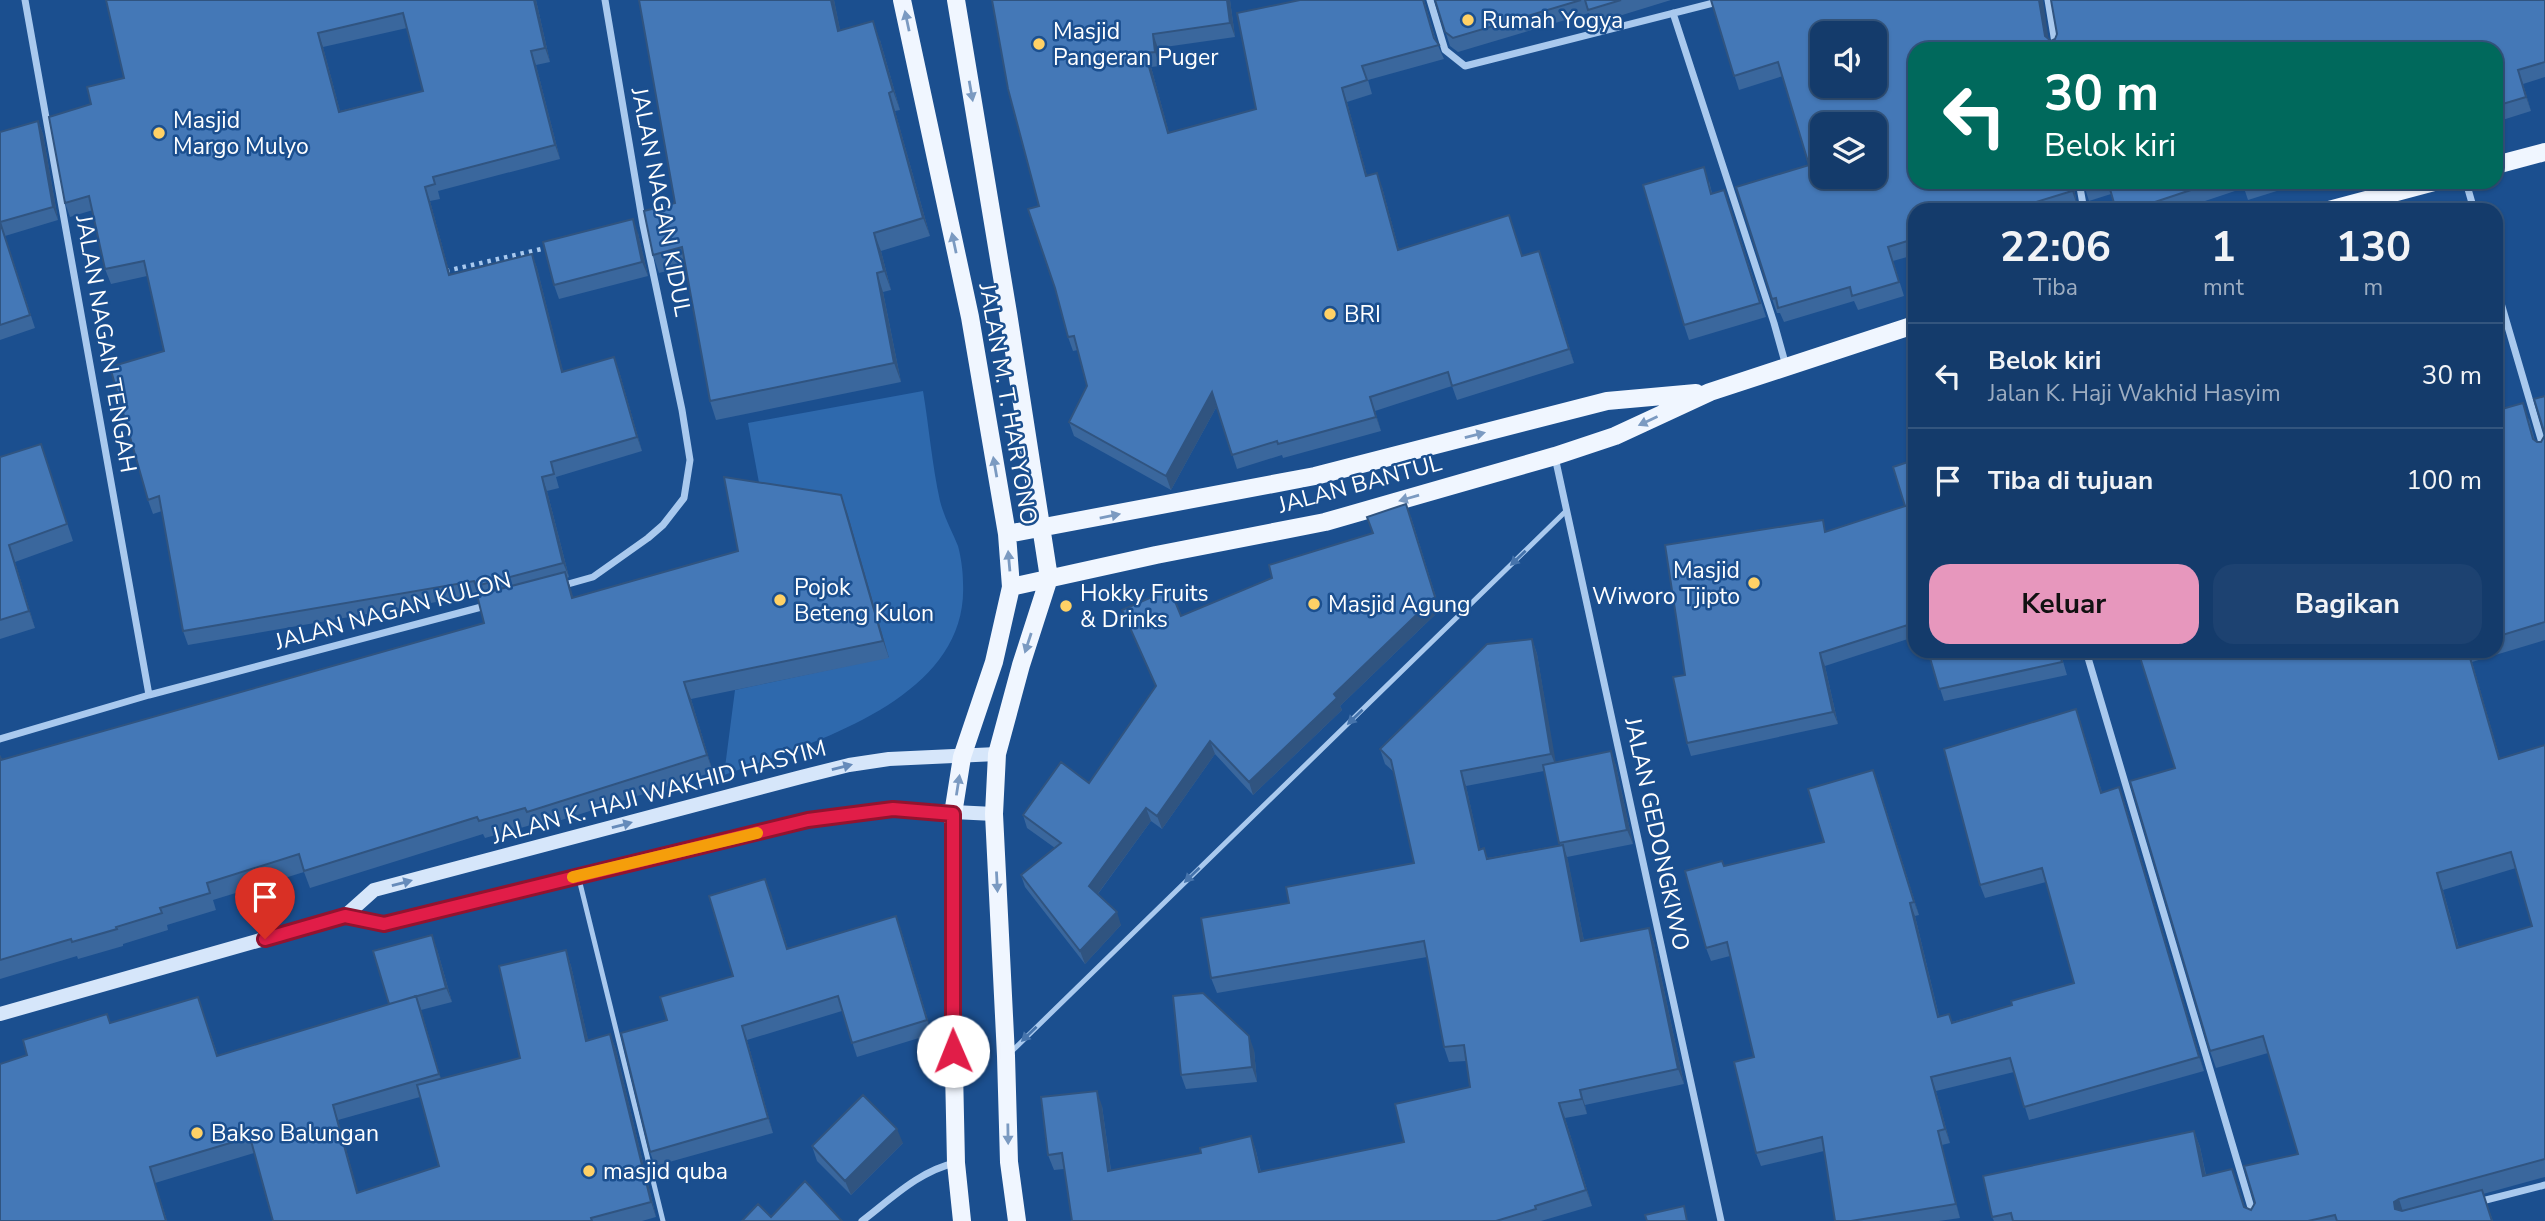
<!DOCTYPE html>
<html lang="id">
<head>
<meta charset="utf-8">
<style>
  :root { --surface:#143b6b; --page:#1d4271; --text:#f1f3f6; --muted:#9dadc1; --line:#33557e; --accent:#e797bd }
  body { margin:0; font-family:"Nunito Sans",sans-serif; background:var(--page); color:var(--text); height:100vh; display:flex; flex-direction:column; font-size:26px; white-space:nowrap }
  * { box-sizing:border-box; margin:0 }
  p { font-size:23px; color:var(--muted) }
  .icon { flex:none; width:38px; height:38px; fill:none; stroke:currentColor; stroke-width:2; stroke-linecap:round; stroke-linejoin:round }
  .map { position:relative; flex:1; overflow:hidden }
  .drawer { position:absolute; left:1908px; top:203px; width:595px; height:455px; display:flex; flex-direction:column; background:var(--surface); border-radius:21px; box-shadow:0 2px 5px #0004,0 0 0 2px var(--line) }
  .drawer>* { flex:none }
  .banner { position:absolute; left:1908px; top:42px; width:595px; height:147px; border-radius:21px; box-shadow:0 2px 5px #0004,0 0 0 2px var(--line); background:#00695c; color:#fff; overflow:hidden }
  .controls { position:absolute; left:1810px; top:21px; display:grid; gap:14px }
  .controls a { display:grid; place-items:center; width:77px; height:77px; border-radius:14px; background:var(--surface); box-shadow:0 2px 5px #0004,0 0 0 2px var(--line); font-size:35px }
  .pin { position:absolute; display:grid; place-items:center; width:60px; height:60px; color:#fff; margin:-72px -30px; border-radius:50% 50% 50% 0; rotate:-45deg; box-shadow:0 0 7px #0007 }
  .pin .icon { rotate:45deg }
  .me { position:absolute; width:77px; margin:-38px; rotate:359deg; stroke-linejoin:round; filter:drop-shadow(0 0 5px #0008) }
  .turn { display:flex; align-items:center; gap:24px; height:147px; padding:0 21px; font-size:32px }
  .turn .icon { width:91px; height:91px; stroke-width:2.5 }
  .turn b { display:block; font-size:49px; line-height:60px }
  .eta { display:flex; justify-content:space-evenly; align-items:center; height:119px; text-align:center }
  .eta b { font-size:42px; font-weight:700; line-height:49px }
  .action { display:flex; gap:14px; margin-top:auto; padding:14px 21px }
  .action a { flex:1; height:80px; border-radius:21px; background:var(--accent); color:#111; font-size:28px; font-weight:700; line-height:80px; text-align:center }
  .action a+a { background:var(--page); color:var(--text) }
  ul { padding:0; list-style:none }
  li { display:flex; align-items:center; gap:21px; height:105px; padding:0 21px; border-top:2px solid var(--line) }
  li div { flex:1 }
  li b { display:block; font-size:26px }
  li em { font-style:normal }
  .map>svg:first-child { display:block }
</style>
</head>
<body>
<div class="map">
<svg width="2545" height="1221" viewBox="0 0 2545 1221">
  <rect width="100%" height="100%" fill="#1b4f8f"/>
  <path fill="#2e69ad" d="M923,391C929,427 932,465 940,501C944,517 952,531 958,546C961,557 963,571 963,583C969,700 811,743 724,775L735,690L889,657L762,499L748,423Z"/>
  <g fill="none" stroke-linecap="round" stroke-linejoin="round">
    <path stroke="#a9c9ee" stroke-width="4.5" stroke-dasharray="3.5 5" stroke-linecap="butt" d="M446,271L550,247"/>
    <path stroke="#a9c9ee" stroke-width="5" d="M579,879L663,1221
      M1010,1053L1567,510"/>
    <path stroke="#a9c9ee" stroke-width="7" d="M25,0L149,695
      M1430,0L1445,50L1465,66L1725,0
      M2048,0L2056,49
      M1673,13L1774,323L1786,366
      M2079,182L2084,210
      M2466,182L2474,210
      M2496,286L2545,453
      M1555,457L1721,1221
      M561,586L593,577L648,538L663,525L684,498L690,460L682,410L643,225L605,0
      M2086,651L2255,1221
      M0,739L149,695L489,605
      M2478,1202L2545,1185
      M862,1221C891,1199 919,1171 955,1163"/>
    <path stroke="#d6e6fa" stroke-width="14" d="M345,916L384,924L808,820L893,809L994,814
      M0,1014L345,916L374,890L801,777L849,765L889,759L997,754"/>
    <path stroke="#f0f6ff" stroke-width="18" d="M902,0L970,317L1007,534L1011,587L994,662L962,757L953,814V1023L956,1163L962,1221
      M956,0L1008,313L1049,578L1021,665L997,754L994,814L1006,1056L1009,1162L1017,1221
      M2496,165L2545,152
      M2329,210L2434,182
      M1007,534L1315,476L1607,401L1696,393
      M1011,587L1156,555L1325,522L1555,456L1615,436L1710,392L1914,325"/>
  </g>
  <path fill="#3a679d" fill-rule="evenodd" d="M106,0H536L550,62L536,65L560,159L438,191L440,199L430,201L450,275L532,254L537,268L563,372L614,357L619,371L642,451L556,477L559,488L547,491L569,577L567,578L573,598L738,551L847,512L889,658L691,699L713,772L533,829L531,825L485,838L483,834L310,888L304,872L213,900L216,910L167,925L168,930L123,944V946L78,959L77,956L0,979V755L2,760L484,623L477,595L188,645L183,631L162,511L153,514L148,500L164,351L147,276L111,284L105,269L93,210L70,217L65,203L91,104L124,78ZM407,28L423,91L340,111L323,47Z
    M639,0H834L840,30L880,40L900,110L895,111L930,236L881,251L891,290L883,292L901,382L716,420L710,401L686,266L659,273L653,255L675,203Z
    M992,0H1230L1235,37L1158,48L1160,66L1151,67L1169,133L1256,109L1300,0H1424L1436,41L1444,59L1368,80L1372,94L1347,102L1367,176L1382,187L1399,250L1514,229L1522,256L1544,265L1574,363L1457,400L1452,386L1375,411L1381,431L1283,458L1282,455L1237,469L1217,406L1171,490L1074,436L1069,422L1087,386L1078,350L1073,351L1068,337Z
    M1435,0H1671L1593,24L1589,13L1458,52L1450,46Z
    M1711,0L2042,1L2048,39L2051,41L2545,0V77L2523,84L2531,111L2496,122V49H1914L2073,182L2077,205L2061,210H1914V255L1893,261L1904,296L1858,310L1854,301L1784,322L1780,313H1777L1772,299L1809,165L1783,76L1739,90Z
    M38,121L43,134L58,220L5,236L35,328L0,340V132Z
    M1709,181L1712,193L1729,204L1766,317L1689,340L1684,325Z
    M2083,182H2302V183L2248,200L2244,188L2178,210H2116L2111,194L2089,201Z
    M638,233L648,276L559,299L554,285Z
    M2496,380L2503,409L2529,419L2535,441L2537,442H2541L2545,435V396V640L2472,662L2500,759L2545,745V1177L2483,1194L2493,1221H1994L1992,1217L2194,1131L2200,1147L2206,1175L2238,1185L2245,1208L2251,1210L2298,1154L2268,1053L2216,1068L2210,1051L2175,768L2138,651H2496ZM2516,868L2532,926L2459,948L2443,890Z
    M41,444L73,541L15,562L35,628L0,639V457Z
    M1914,460V637L1825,666L1838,724L1691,756L1687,743L1685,675L1827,531L1905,506Z
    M1411,517L1440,610L1340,706L1342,710L1253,795L1215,754L1162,829L1151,821L1098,894L1121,925L1085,964L1025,887L1021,875L1055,848L1027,828L1023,815L1089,783L1156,687L1122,610L1181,616L1272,578Z
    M1532,639L1537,654L1555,763L1611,751L1616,766L1633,844L1567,857L1584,941L1649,928L1654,943L1684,1084L1585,1105L1587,1114L1565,1118L1592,1206L1541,1221H1072L1064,1169L1054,1170L1048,1155L1102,1106L1111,1170L1201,1153L1251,1136L1256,1151L1261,1172L1404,1142L1470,1087L1466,1061L1449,1062L1444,1047L1427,957L1217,993L1211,978L1289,903L1414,863L1394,772L1385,764L1380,749ZM1544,771L1560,845L1488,858L1480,849L1466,786Z
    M1928,651H2060L2067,675L1944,701Z
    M2076,709L2102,792L2124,801L2204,1071L2029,1120L2014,1072L1936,1091L1950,1143L1942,1145L1960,1218L1939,1221H1835L1824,1151L1761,1166L1756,1153L1754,1057L1730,956L1711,961L1706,948L1724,866L1824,842L1878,784L1919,915L1915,916L1939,1016L1952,1022L2012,1005L2074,983L2046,882L1985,898L1980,885Z
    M765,879L788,949L901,930L932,1034L857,1057L842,1011L747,1040L773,1133L655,1166L650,1152L667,1020L733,976Z
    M437,949L452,1002L421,1010L441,1079L520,1058L566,950L571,966L588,1040L610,1034L616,1050L656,1217L642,1221H273L254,1153L155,1183L167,1221H0L111,1023L198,997L218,1056L389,1005ZM420,1097L439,1166L358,1193L338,1120Z
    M1254,1050L1257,1082L1186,1089L1181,1075Z
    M903,1143L851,1195L817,1161L812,1146Z"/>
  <path fill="#305480" d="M534,0H536L550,62L545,48Z
    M831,0H834L844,49L838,31Z
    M1227,0H1230L1235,37L1230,23Z
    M2039,0H2043L2050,49L2045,36Z
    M873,21L880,40L900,110L893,91Z
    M318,33L323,47L344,126L339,112Z
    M1153,34L1158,48L1160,66L1155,52Z
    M531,51L536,65L560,159L555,145Z
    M1145,53L1151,67L1173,147L1168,133Z
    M2518,70L2523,84L2531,111L2526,97Z
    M1342,88L1347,102L1371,190L1366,176Z
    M889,93L895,111L930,236L923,218Z
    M38,121L43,134L58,220L53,207Z
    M1377,173L1382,187L1403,264L1398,250Z
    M2070,182H2073L2077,205L2072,191Z
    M425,187L430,201L454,289L449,275Z
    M633,219L638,233L648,276L642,262Z
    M874,233L881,251L891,290L884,271Z
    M1539,251L1544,265L1574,363L1569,349Z
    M532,254L537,268L567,386L562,372Z
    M877,273L883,292L901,382L894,363Z
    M614,357L619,371L642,451L637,437Z
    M2496,380L2508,425L2502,409L2496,386Z
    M1212,392L1217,406L1171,490L1166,476Z
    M1370,397L1375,411L1381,431L1376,417Z
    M542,477L547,491L569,577L563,563Z
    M841,495L847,512L889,658L883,641Z
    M1406,504L1440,610L1340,706L1342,710L1253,795L1249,782L1334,694Z
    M9,545L15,562L35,628L29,611Z
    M565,572L571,589L578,615L572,598Z
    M1532,639L1537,654L1557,769L1551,754Z
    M2468,651L2472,662L2505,775L2499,759Z
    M1820,653L1825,666L1838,724L1833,712Z
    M684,682L691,699L713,772L707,755Z
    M2076,709L2081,723L2106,806L2101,793Z
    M1210,741L1215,754L1162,829L1157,816Z
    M1611,751L1616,766L1633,844L1627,830Z
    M1873,770L1878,784L1919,915L1914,902Z
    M1461,771L1466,786L1484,865L1479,850Z
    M2119,787L2124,801L2204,1071L2199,1057Z
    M1146,808L1151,821L1094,899L1089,886Z
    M1563,845L1568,860L1587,956L1581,941Z
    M2437,873L2443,890L2463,964L2457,948Z
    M765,879L771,893L792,963L787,949Z
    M1910,903L1915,916L1942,1030L1938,1017Z
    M1117,912L1121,925L1085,964L1080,951Z
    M896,916L901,930L932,1034L927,1020Z
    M1649,928L1654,943L1684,1084L1678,1069Z
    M432,935L437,949L452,1002L446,988Z
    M566,950L571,966L592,1056L586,1041Z
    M416,996L422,1012L444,1090L439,1074Z
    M742,1026L747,1040L773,1133L768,1118Z
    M610,1034L616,1050L656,1217L651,1202Z
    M1249,1036L1254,1050L1257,1082L1252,1067Z
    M1931,1077L1936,1091L1950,1143L1945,1129Z
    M1580,1090L1585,1105L1587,1114L1582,1099Z
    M1097,1091L1102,1106L1113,1186L1108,1171Z
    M1559,1103L1565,1118L1592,1206L1586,1190Z
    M333,1105L338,1120L363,1208L357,1193Z
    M897,1129L903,1143L851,1195L845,1181Z
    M1938,1131L1942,1145L1960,1218L1956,1204Z
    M2194,1131L2200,1147L2209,1192L2203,1176Z
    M1251,1136L1256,1151L1264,1187L1259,1172Z
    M150,1167L155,1183L167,1221H166Z
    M2399,1199L2404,1215L2395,1209L2394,1202Z"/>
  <path fill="#4478b7" stroke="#305480" stroke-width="2" fill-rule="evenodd" d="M106,0H534L545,48L531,51L555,145L433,177L435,184L425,187L449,275L532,254L562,372L614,357L637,437L551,462L554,474L542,477L563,563L476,586L474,581L183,631L159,496L148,500L110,367L164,351L144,261L105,269L89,196L65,203L49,117L91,104L87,87L124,78ZM403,13L423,91L339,112L318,33Z
    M639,0H831L838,31L873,21L893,91L889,93L923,218L874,233L884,271L877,273L894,363L710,401L682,247L653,255L644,211L675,203Z
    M992,0H1227L1230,23L1153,34L1155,52L1145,53L1168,133L1256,109L1237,13L1300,0H1423L1434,38L1439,45L1362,66L1367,80L1342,88L1366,176L1377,173L1398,250L1509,215L1522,256L1539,251L1569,349L1452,386L1448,372L1370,397L1376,417L1278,444L1277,441L1232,455L1212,392L1166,476L1069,422L1087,386L1074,336L1068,337L1055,288L1028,209L1039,206L1008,89Z
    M1435,0H1581L1453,38L1445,32Z
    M1585,0H1621L1588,10Z
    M1711,0H2039L2045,36L2051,41L2055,39L2057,34L2051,0H2545V62L2518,70L2526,97L2496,106V49H1914V182H2070L2072,191L2010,210H1914V239L1888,247L1899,282L1852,296L1850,287L1778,308L1776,298L1772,299L1736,187L1809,165L1778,62L1734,76ZM1822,33H1874V86H1822ZM1822,124H1874V177H1822Z
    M38,121L53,207L0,222L30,315L0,325V132Z
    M1704,167L1711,194L1724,190L1760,303L1684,325L1643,185Z
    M2083,182H2101L2084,187Z
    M2108,182H2215L2131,210H2116Z
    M2242,182H2257L2243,186Z
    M633,219L642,262L554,285L543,242Z
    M2496,386L2502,409L2523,403L2533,439L2537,442H2541L2545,435L2534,399L2545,396V622L2496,637Z
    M41,444L67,524L9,545L29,611L0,620V457Z
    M1914,460V623L1820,653L1833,712L1687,743L1673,677L1685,675L1665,545L1823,520L1825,532L1905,506L1893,467Z
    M724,477L841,495L883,641L684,682L707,755L527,812L525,808L479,821L477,817L304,871L299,854L207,883L210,893L160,908L162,913L116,927L117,929L72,942L71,939L0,960V756L1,760L484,623L477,595L565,572L572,598L738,551Z
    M1406,504L1435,597L1334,694L1337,698L1249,782L1210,741L1157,816L1146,808L1089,886L1117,912L1080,951L1021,875L1061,843L1023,815L1061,762L1089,783L1156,686L1122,610L1170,589L1181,616L1272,578L1269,565L1373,533L1367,517Z
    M1532,639L1551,754L1461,771L1479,850L1484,848L1487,859L1563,845L1581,941L1649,928L1678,1069L1580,1090L1582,1099L1559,1103L1586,1190L1535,1206L1536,1209L1496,1221H1072L1062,1153L1048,1155L1041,1097L1097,1091L1108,1171L1201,1153L1200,1148L1251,1136L1259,1172L1404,1142L1395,1104L1470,1087L1464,1045L1444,1047L1424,941L1211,978L1201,918L1289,903L1286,887L1414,863L1391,760L1380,749L1487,644Z
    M1928,651H2059L2062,662L1939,689Z
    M2138,651H2468L2499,759L2545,745V1159L2399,1199L2394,1202L2395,1209L2402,1211L2482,1190L2492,1221H2337L2335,1215L2308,1221H2013L2011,1213L1992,1217L1983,1176L2194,1131L2203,1176L2232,1169L2244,1207L2251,1210L2255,1203L2244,1166L2298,1154L2263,1036L2210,1051L2130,781L2175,768ZM2511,852L2532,926L2457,948L2437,873Z
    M2076,709L2101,793L2119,787L2199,1057L2024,1107L2010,1058L1931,1077L1945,1129L1938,1131L1956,1204L1851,1221H1835L1822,1137L1756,1153L1734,1062L1754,1057L1727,942L1706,948L1685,871L1722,861L1724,866L1824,842L1808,789L1873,770L1914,902L1910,903L1938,1017L1949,1014L1952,1023L2012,1005L2011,1001L2074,983L2042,868L1980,885L1944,749Z
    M1611,751L1627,830L1559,843L1543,765Z
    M765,879L787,949L896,916L927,1020L852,1043L838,996L742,1026L768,1118L650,1152L621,1033L667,1020L660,997L733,976L709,896Z
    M432,935L446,988L389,1004L373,951Z
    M566,950L586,1041L610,1034L651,1202L591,1218L592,1221H273L250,1137L150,1167L166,1221H0V1064L27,1055L23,1040L107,1014L110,1023L198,997L217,1056L416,996L439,1074L333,1105L357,1193L439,1166L417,1085L520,1058L499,966Z
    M1203,993L1249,1036L1252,1067L1181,1075L1173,996Z
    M863,1095L897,1129L845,1181L812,1146Z
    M805,1181L842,1221H742L758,1204L771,1217Z
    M1684,1206L1687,1221H1647L1645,1215Z"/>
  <defs><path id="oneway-solid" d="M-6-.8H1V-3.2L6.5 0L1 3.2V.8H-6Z" transform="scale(1.75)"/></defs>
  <g fill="#7b9ac1">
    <use href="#oneway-solid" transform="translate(907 21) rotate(-102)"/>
    <use href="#oneway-solid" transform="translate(971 91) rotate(80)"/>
    <use href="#oneway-solid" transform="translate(954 243) rotate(-102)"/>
    <use href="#oneway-solid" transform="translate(1648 421) rotate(155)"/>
    <use href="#oneway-solid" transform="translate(1475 435) rotate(-14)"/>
    <use href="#oneway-solid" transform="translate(995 467) rotate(-100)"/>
    <use href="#oneway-solid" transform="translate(1409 498) rotate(164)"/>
    <use href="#oneway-solid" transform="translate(1110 516) rotate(-11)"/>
    <use href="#oneway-solid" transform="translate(1009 561) rotate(-95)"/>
    <use href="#oneway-solid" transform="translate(1028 643) rotate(108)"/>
    <use href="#oneway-solid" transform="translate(958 785) rotate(-81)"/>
    <use href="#oneway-solid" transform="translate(997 882) rotate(87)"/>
    <use href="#oneway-solid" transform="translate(1008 1134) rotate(89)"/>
  </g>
  <g fill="#4674ac">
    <use href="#oneway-solid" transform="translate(1518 558) rotate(136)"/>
    <use href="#oneway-solid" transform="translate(1355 717) rotate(136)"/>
    <use href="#oneway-solid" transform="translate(1192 875) rotate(136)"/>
    <use href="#oneway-solid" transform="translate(1029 1034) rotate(136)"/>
  </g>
  <g fill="#668bba">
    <use href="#oneway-solid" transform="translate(842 767) rotate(-14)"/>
    <use href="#oneway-solid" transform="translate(622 825) rotate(-15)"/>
    <use href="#oneway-solid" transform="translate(402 883) rotate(-15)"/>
  </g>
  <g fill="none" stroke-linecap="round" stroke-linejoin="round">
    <defs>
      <path id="route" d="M265,939L345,916L384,924L808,820L893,809L953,814V1051"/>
    </defs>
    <use href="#route" stroke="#92132f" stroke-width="18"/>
    <use href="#route" stroke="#e11d48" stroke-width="12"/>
    <path stroke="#f59e0b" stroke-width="12" d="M573,877L757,833"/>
  </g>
  <g fill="#ffd166" stroke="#1b4f8f" stroke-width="2.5">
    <circle cx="1468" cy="20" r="7"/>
    <circle cx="1039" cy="44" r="7"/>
    <circle cx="159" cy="133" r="7"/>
    <circle cx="1330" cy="314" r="7"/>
    <circle cx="1754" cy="583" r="7"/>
    <circle cx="780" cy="600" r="7"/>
    <circle cx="1314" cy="604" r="7"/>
    <circle cx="1066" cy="606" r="7"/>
    <circle cx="197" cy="1133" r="7"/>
    <circle cx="589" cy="1171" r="7"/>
  </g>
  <g text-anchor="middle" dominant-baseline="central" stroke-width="5" stroke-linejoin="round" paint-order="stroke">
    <g font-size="23" fill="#fff" stroke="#1b4f8f" text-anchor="start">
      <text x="1482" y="20">Rumah Yogya</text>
      <text x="1053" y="31">Masjid<tspan x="1053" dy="26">Pangeran Puger</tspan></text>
      <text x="173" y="120">Masjid<tspan x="173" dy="26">Margo Mulyo</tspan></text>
      <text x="1344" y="314">BRI</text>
      <text x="1740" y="570" text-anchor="end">Masjid<tspan x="1740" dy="26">Wiworo Tjipto</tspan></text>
      <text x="794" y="587">Pojok<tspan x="794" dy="26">Beteng Kulon</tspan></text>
      <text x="1080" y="593">Hokky Fruits<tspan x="1080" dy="26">&amp; Drinks</tspan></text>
      <text x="1328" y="604">Masjid Agung</text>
      <text x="211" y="1133">Bakso Balungan</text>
      <text x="603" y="1171">masjid quba</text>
    </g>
    <g font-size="23" fill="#fff" stroke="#1b4f8f">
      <text transform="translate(661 202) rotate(79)">JALAN NAGAN KIDUL</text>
      <text transform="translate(106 344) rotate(80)">JALAN NAGAN TENGAH</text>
      <text transform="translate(1008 404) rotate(80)">JALAN M. T. HARYONO</text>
      <text transform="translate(1360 484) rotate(-15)">JALAN BANTUL</text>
      <text transform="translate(393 611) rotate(-15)">JALAN NAGAN KULON</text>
      <text transform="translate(659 792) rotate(-15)">JALAN K. HAJI WAKHID HASYIM</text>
      <text transform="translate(1657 834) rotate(78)">JALAN GEDONGKIWO</text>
    </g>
  </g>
</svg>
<div class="controls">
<a><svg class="icon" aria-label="sound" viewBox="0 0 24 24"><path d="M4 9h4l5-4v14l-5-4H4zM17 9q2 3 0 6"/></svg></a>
<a><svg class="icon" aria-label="layers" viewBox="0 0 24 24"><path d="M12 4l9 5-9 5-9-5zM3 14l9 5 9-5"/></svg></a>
</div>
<div class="pin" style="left:265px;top:939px;background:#d93025"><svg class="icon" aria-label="arrive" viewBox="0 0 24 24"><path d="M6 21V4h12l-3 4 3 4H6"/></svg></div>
<svg class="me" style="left:953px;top:1051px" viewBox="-20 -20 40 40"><circle r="19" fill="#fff"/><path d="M0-13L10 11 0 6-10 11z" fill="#e11d48"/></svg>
<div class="banner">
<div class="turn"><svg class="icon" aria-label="left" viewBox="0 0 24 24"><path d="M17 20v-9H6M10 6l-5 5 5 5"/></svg><div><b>30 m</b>Belok kiri</div></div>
</div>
<section class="drawer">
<div class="eta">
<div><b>22:06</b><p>Tiba</p></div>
<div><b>1</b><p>mnt</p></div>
<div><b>130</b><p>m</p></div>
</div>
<ul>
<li><svg class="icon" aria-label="left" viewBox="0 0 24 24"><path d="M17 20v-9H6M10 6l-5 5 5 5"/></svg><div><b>Belok kiri</b><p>Jalan K. Haji Wakhid Hasyim</p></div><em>30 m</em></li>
<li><svg class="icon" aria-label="arrive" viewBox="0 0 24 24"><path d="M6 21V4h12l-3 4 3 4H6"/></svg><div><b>Tiba di tujuan</b></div><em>100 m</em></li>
</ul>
<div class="action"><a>Keluar</a><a>Bagikan</a></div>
</section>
</div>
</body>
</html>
